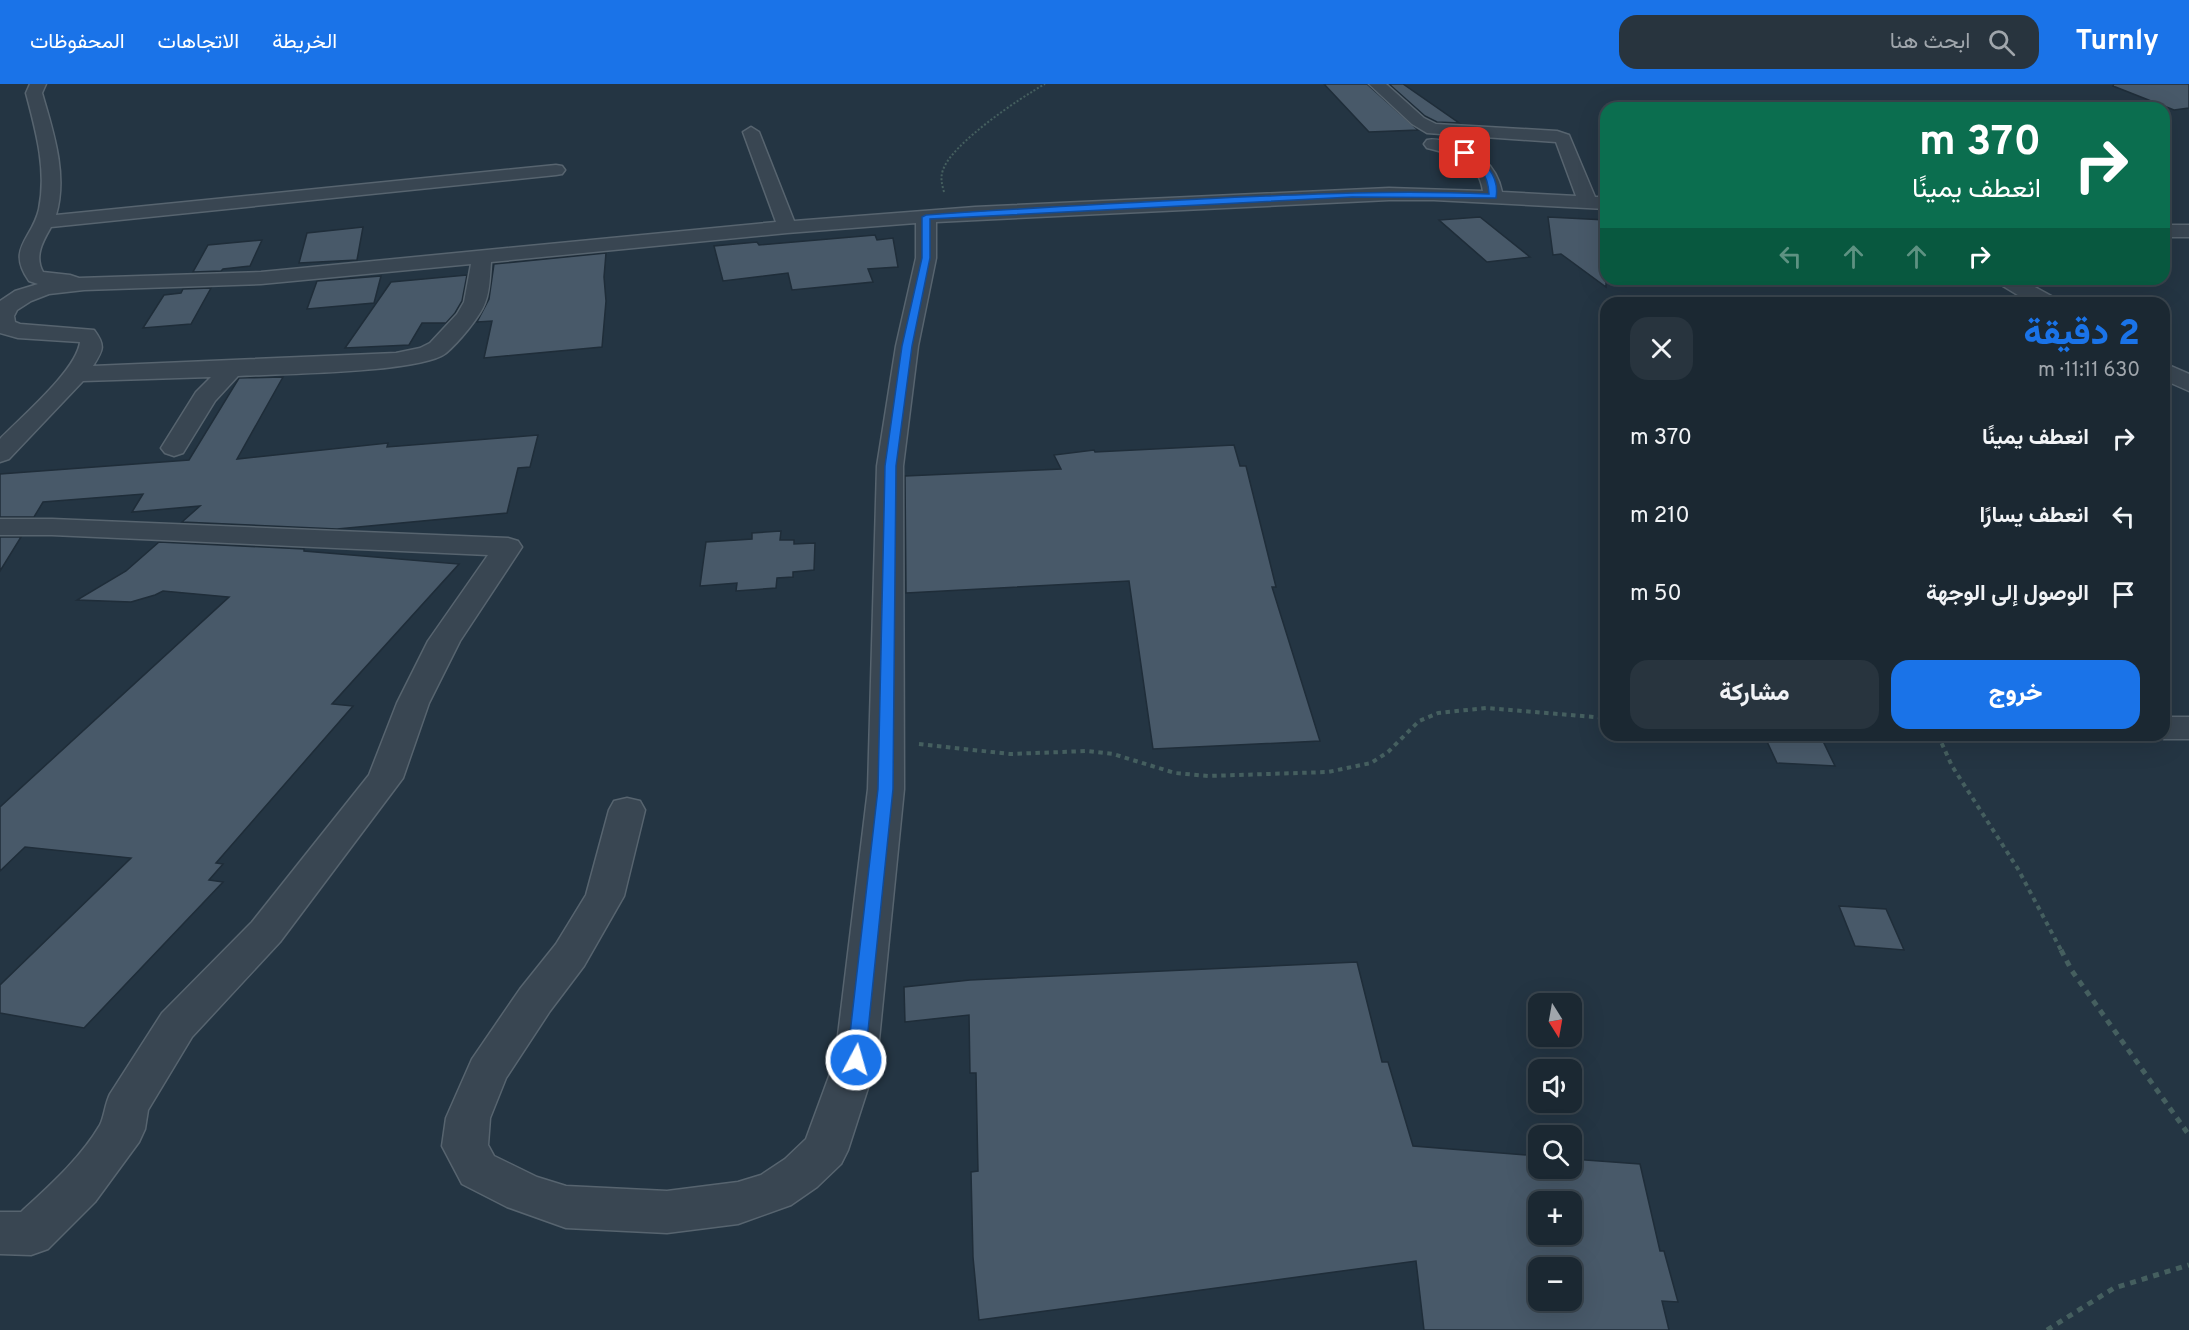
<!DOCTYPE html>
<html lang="ar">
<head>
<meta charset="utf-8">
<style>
  :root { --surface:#1b2832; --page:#28343e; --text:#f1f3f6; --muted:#a0a6ac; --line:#39444d; --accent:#1a73e8 }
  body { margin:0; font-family:Overpass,Vazirmatn,sans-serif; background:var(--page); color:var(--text); direction:rtl; height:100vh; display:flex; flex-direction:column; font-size:22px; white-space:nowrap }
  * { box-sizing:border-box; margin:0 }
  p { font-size:20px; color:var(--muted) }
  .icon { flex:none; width:33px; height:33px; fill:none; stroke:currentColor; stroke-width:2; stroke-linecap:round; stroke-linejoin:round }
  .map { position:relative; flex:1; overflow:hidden; direction:ltr }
  .sheet { position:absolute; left:1600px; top:213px; width:570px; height:444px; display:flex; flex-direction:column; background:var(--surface); border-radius:18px; box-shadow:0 6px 24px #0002,0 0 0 2px var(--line); direction:rtl }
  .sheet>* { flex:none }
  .guide { position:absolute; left:1600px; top:18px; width:570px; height:183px; border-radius:18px; box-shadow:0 6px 24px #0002,0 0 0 2px var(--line); direction:rtl; background:#0b6e4f; color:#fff; overflow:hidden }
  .needle { width:39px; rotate:169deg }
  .tools { position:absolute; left:1528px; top:909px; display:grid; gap:12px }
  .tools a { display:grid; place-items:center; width:54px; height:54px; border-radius:12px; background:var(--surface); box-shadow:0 6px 24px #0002,0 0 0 2px var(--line); font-size:30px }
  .pin { position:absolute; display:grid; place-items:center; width:51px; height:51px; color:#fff; margin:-26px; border-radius:12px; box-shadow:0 3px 9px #0006 }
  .me { position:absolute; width:66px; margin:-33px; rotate:6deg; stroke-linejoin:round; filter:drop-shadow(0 0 4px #0008) }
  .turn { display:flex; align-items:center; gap:21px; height:126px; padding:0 30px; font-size:27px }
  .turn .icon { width:78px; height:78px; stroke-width:2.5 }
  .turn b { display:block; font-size:42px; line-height:51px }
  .lanes { display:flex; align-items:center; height:57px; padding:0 30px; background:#0003; justify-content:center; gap:30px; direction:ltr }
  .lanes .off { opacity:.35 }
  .round { display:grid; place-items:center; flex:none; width:63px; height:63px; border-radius:18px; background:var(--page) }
  .headline { display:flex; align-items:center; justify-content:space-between; height:102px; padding:0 30px }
  h1 { font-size:36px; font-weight:800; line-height:45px; color:var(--accent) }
  .cta { display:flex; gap:12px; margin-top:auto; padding:12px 30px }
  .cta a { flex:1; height:69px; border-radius:18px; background:var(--accent); color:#fff; font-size:24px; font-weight:800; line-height:69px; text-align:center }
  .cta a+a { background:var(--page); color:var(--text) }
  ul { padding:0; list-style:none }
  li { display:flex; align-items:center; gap:18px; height:78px; padding:0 30px }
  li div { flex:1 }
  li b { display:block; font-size:22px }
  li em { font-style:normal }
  header { display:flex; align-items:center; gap:36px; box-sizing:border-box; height:84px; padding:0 30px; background:var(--accent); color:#fff }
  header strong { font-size:28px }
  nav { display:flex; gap:33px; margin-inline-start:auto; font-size:21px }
  .search { width:420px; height:54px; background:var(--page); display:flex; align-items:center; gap:15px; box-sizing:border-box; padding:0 21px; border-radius:18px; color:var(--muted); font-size:22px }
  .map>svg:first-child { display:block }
</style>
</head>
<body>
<header>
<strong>Turnly</strong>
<div class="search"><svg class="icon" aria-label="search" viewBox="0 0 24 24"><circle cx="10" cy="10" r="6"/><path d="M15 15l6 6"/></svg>ابحث هنا</div>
<nav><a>الخريطة</a><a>الاتجاهات</a><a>المحفوظات</a></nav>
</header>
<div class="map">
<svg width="2189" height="1246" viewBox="0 0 2189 1246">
  <rect width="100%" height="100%" fill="#243543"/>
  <path fill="#485969" stroke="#1f2d39" stroke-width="1.5" fill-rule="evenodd" d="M1324,0H1367L1418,46L1369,48Z
    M1389,0H1403L1459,39L1437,38L1425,32Z
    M2114,0H2189V24L2174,26L2113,2Z
    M1480,133L1530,173L1487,178L1439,136Z
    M1548,133L1606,136V203L1561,170L1553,171Z
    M363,143L357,176L299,179L307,149Z
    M875,151L877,156L893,154L898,183L868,185L873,198L792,206L788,189L723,197L714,162L757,158L759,161Z
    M262,156L250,182L223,185L221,187L193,188L208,161Z
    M606,169L604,193L606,217L602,263L484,274L492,237L477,238L489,215L494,180Z
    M467,191L462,217L455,229L446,239H422L409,261L345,264L391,198Z
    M381,192L374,219L307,225L317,197Z
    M211,204L191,240L143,244L164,211L181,209L183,205Z
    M283,293L237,375L388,359L387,363L538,351L530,383L518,384L507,429L337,445L182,438L200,422L132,428L143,410L43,418L34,433H0V390L189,376L239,294Z
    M1234,361L1240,382H1246L1276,503H1272L1320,657L1153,665L1129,497L906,509L905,392L1061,385L1054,371L1094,366L1095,368Z
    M781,447L780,456H794V460L815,459L814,486L793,488V493L777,494L776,504L736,507L737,499L700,502L706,458L752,455V449Z
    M0,453H21L0,487Z
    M159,458L304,465V467L459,480L332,620L353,622L216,779L223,780L209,796L223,798L84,944L0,929V901L131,774L25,763L0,787V723L229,513L163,507L155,511L131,518L77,516L126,487Z
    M1764,651H1820L1835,682L1777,679Z
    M1839,822L1886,825L1904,866L1855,862Z
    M1357,878L1382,978H1388L1413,1062L1539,1072V1084H1572V1075L1640,1080L1660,1167H1664L1678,1218L1662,1217L1669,1246H1424L1416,1177L979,1236L973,1173L971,1088L978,1087L976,989H970L969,931L905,938L904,903L970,896ZM1539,1118H1572V1150H1539ZM1539,1184H1572V1216H1539Z"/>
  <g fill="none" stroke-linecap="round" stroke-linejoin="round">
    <defs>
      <path id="minor" d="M30,0H46L42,9C53,47 68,91 56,131L556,81L562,82L565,86L562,90L556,91L51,143C43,157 34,172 43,188L70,191L79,194L261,188L776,138L743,48L751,43L759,48L794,137L975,123L1389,104L1483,107C1478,75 1454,71 1427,64L1424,60L1427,56C1435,54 1442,57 1450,59C1477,67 1496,79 1502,108L1576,112L1556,58L1427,49L1412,40L1369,0H1386L1424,34L1436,40L1557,47L1569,51L1595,113H1606V125L1434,116H1389L936,138V174L918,262L903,382L904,705L877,976L848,1066L841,1080L817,1103L791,1121L738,1140L667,1149L566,1144L507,1123L462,1100L442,1062L446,1034L472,975L520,905L556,860L586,811L609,726L614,717L627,714L640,717L645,726L624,812L584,882L550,927L506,994L490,1034L488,1061L494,1072L537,1093L566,1102L667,1107L738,1098L761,1091L785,1075L806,1055L835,976L868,705L877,382L896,262L916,174V139L787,149L491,178C490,190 490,207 485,219C480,233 458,259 446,269C421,289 277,290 238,292L215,317L183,369L174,372L165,369L161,364L196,308L211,293L83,297L9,375L0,378V355C21,333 77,286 80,258L18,254L0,249V217L15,207L38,200L29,197C6,164 32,156 39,125C47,86 36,47 26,9ZM471,180L464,218L457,230L430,259L420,264L396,269L93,282C103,266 106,262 94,246L20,240L15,238L14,232L17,226L31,217L49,210L84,206L261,200Z
        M2164,141H2189V153H2164Z
        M1995,195H2020L2055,214L2058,219H2031L1998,199Z
        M2164,279L2189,290V307L2164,296Z
        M0,435H52L508,454L518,457L522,463L460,557L429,619L403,694L280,858L192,953L148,1026L145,1045L139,1058L95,1118L48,1165L31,1171L0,1170V1128H21C49,1102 80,1075 100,1041C104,1034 105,1020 110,1010L162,929L252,838L369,691L397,619L428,557L488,471L52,451H0Z
        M2164,633H2189V655H2164L2152,651H2164Z"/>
    </defs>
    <use href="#minor" stroke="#57646f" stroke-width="3"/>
    <path stroke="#455f5f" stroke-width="2" stroke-dasharray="2 2" stroke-linecap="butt" d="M944,108C942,100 940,94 943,86C952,59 1020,14 1045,0"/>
    <path stroke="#455f5f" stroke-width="4" stroke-dasharray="4.5 4.5" stroke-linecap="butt" d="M1938,651L1952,682L2018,785L2062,868
      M919,660L1010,670L1087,667L1113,670L1175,689L1208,692L1328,688L1371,679L1388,668L1419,637L1438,629L1486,624L1606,634"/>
    <path stroke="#455f5f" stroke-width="5" stroke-dasharray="6 6" stroke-linecap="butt" d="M2061,866L2072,887L2189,1051
      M2047,1246L2114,1204L2189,1181"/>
    <use href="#minor" fill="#394652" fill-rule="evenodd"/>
  </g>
  <path fill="#1a73e8" stroke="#114b97" stroke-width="1.5" d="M1465,67C1484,75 1500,92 1496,114L1352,113L930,135V174L912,262L896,382L893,705L865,976L862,981L856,983L850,981L847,976L878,705L885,382L902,262L922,174V133L926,131C1024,124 1122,119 1221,114C1310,110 1399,106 1489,110C1488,90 1479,80 1462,71Z"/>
</svg>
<div class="tools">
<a><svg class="needle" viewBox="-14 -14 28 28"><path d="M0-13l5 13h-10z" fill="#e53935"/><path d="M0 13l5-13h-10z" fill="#a0a6ac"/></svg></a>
<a><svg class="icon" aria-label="sound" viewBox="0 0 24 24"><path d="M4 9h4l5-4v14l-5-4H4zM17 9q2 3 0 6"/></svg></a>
<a><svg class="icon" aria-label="search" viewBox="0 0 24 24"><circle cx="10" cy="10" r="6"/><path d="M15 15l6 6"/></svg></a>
<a>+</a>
<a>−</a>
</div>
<div class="pin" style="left:1465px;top:69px;background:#d93025"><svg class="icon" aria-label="arrive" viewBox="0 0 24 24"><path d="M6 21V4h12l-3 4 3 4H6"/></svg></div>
<svg class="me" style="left:856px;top:976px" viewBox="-20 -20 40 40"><circle r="17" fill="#1a73e8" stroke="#fff" stroke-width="3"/><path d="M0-11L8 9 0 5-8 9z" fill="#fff"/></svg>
<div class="guide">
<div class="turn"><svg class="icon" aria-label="right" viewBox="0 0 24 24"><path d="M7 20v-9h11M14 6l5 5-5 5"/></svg><div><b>370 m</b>انعطف يمينًا</div></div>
<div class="lanes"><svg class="icon off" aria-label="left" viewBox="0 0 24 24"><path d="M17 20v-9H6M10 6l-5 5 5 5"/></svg><svg class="icon off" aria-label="ahead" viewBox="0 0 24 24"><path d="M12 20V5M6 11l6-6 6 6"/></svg><svg class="icon off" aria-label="ahead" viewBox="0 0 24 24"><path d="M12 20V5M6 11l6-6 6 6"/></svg><svg class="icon" aria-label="right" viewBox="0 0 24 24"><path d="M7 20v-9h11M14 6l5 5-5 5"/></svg></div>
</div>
<section class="sheet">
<div class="headline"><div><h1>2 دقيقة</h1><p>630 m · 11:11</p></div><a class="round"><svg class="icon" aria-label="close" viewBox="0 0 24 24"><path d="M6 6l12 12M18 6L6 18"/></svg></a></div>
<ul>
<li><svg class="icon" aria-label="right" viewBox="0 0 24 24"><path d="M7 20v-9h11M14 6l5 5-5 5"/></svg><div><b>انعطف يمينًا</b></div><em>370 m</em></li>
<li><svg class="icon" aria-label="left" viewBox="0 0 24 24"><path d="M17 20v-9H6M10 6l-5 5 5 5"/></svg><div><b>انعطف يسارًا</b></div><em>210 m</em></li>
<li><svg class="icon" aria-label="arrive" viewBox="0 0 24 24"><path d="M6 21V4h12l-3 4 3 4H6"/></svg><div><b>الوصول إلى الوجهة</b></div><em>50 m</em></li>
</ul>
<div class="cta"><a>خروج</a><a>مشاركة</a></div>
</section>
</div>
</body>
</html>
